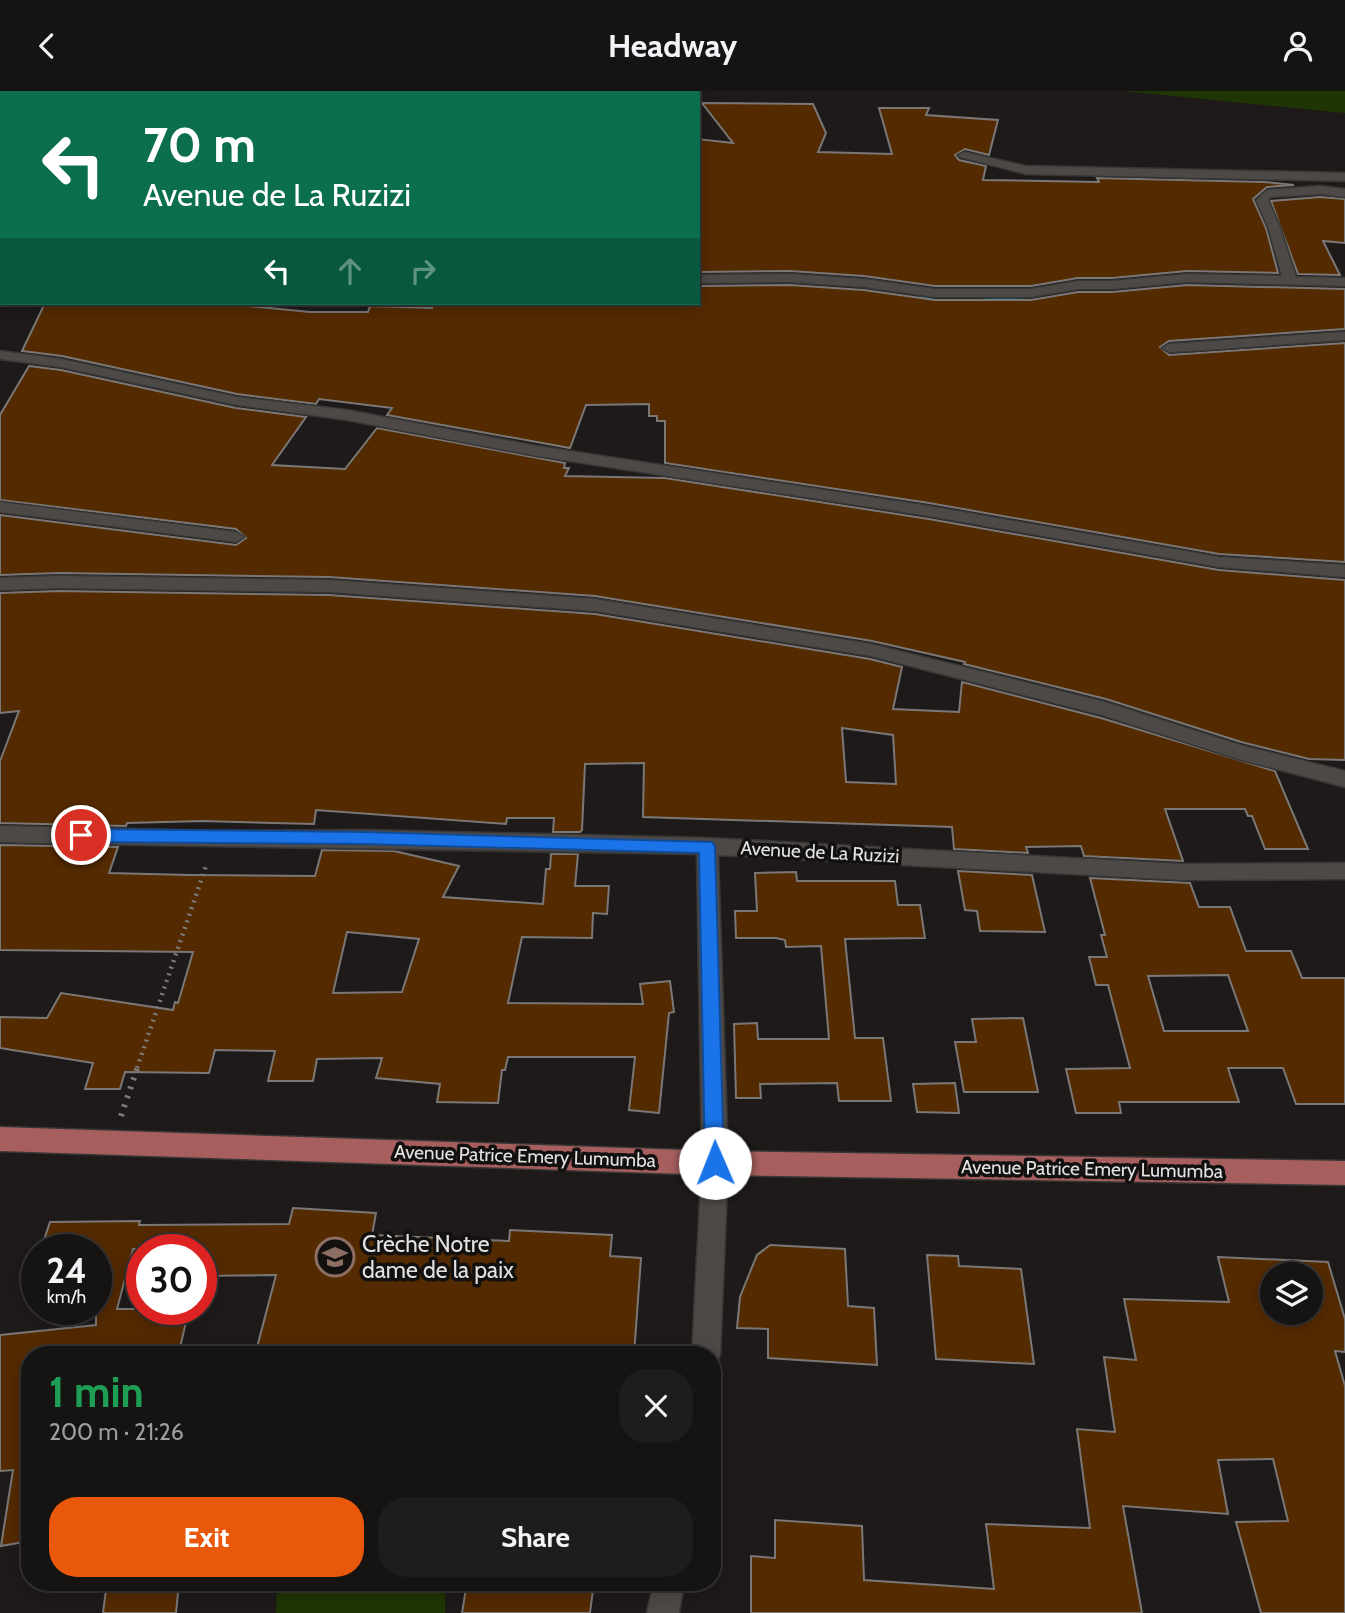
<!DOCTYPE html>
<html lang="en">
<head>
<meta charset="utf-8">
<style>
  :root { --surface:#161413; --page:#1f1d1c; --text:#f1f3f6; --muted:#9e9ea0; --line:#353333; --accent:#ea580c }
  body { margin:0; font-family:Cabin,sans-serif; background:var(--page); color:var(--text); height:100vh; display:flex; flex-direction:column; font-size:26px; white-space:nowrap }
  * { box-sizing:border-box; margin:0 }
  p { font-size:23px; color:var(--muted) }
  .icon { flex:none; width:38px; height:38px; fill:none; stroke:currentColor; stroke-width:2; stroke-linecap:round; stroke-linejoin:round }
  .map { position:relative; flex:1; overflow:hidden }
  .side { position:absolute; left:21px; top:1255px; width:700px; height:245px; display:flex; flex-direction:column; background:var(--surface); border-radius:28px; box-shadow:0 4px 18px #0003,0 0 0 2px var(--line) }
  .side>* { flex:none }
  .banner { position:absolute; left:0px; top:0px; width:700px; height:214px; box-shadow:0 4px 18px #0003,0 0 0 2px var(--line); background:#0b6e4f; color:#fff; overflow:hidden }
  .fabs { position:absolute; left:1260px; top:1171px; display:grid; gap:14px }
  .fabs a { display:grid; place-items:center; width:63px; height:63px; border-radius:50%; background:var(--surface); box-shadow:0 4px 18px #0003,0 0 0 2px var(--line); font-size:35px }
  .speed { position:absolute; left:21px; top:1143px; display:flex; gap:14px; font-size:35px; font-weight:700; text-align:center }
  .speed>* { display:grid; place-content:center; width:91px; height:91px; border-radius:50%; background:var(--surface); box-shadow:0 4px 18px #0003,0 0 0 2px var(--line); line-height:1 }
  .speed small { font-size:18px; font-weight:400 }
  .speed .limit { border:10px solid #d22; background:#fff; color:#111 }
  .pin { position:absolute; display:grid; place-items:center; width:60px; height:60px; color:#fff; margin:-30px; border:4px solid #fff; border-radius:50%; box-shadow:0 2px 7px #0007 }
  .me { position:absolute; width:77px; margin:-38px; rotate:359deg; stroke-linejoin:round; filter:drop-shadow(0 0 5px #0008) }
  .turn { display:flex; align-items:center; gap:24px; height:147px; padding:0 28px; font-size:32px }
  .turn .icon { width:91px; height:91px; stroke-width:2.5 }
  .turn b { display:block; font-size:49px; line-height:60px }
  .lanes { display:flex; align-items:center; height:66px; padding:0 28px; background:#0003; justify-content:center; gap:35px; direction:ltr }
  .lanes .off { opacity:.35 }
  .round { display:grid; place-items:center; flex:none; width:74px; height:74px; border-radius:28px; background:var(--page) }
  .overview { display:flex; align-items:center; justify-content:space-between; height:119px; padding:0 28px }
  h1 { font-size:42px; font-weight:700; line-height:52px; color:#1e9e55 }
  .primary-button { display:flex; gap:14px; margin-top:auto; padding:14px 28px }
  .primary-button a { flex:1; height:80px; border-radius:28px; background:var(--accent); color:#fff; font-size:28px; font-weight:700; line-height:80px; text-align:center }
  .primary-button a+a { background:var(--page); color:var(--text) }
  header { display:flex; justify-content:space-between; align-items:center; height:91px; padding:0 28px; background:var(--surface); font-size:32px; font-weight:700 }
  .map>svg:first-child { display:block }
</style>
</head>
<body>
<header><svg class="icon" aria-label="back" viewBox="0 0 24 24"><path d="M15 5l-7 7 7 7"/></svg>Headway<svg class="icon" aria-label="person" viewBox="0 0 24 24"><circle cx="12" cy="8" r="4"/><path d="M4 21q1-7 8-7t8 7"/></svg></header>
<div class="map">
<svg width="1345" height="1522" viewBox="0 0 1345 1522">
  <rect width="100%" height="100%" fill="#1d1a19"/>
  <path fill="#1f3604" d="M0,0H434L2,2L0,99Z
    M1123,0H1345V22Z
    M277,1491H445V1522H276Z"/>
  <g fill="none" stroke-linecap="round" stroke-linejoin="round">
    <path fill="#00696f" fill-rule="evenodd" d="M946,202L948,203V205L909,211L906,209L909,207Z
      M975,203L1026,208L1029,210L1026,212L973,206L972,205Z
      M0,206H2V210H0Z
      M253,212H385L382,214H256Z"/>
  </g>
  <path fill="#542a00" stroke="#7a7876" stroke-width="2" fill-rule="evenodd" d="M702,12L813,13L826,42L818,61L892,63L879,17H929L926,24L998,29L989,64L965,58L955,64L959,69L986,75L983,89L1099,91L1097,87L1264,91L1294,94L1267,96L1253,108L1266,137L1278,182L1187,180L1112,187H1078L1031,195H935L864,185L790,180L698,181V48L733,52Z
    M1320,106L1345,108V152L1323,150L1340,184L1298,183L1271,110Z
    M790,194L864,199L935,209H1031L1078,201H1112L1187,194L1345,198V238L1169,250L1160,256L1169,264L1345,252V471L1219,463L929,412L665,372V330H657V325H649V313L586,314L570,357L387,324L392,317L319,308L316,313L237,303L62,265L22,260L45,212H217L310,221H368L370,215L432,217L433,212H698V195Z
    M29,275L61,279L236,317L306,326L272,374L345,378L377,337L565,372L564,377H569L565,385L665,387L929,428L1219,479L1345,489V669L1309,668L1241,651L1106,608L964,573L965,571L872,550L595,505L329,486L59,482L0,484V424L236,454L246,447L236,438L0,409V324Z
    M59,500L329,504L595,523L870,568L902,576L893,618L959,621L962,591L1101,627L1275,680L1308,758H1265L1252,725H1248L1245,718H1165L1183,770L1084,765L1081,755L1026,756L1028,762L954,758L952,736L643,726L644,672L585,673L582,739L580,741H553L554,727H507L506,733L316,719L314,733L203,730L127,732L126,735L0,732V670L19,620L0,622V502ZM842,637L893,644L896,693L846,691Z
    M0,754L118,756L109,782L190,784L315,785L322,759L394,760L459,775L443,806L543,813L546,778H550L551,763H578L575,795H609L607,823L593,822L592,847L522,846L508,912L643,913L640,893L670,890L674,921L669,922L659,1022L629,1019L635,966H508L505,979H502L498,1012L437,1011L440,993L376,987L382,967L317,968L313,990H268L275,960L215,959L209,982L125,981L120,998H85L93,972L0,957V926L47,927L61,902L173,919L175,911L178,912L193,861L0,859ZM347,841L419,848L402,901L333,902Z
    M958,780L1032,784L1045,841L980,840L977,820L965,819Z
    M796,781L797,790H895L898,814H920L925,847L845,848L855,947H883L891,1010H839L837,992L760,993L761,1007H736L734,933L757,932L758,948H829L821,855L786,856L785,849L776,847H736L735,820H757L755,782Z
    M1090,787L1190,792L1199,816H1230L1246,860H1291L1302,887H1345V1013H1296L1283,977H1228L1239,1011H1119L1121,1022H1076L1066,978L1130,977L1108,894H1096L1089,866H1107L1101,844H1105ZM1228,884L1248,940H1164L1148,885Z
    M1023,927L1038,1001H964L955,951H976L972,928Z
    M955,992L959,1022L917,1021L913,993Z
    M293,1117L376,1122L372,1144L509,1150L510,1139L612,1144L610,1165L641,1167L634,1264H255L276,1184L201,1185V1158H133L117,1218H189L179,1261L30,1264V1450L1,1455L13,1379L0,1380V1244L96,1234V1158H41L50,1131L140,1130L139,1134L289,1133Z
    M770,1154L845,1158L848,1215L874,1217L877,1274L768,1267V1238L737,1237L740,1206L750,1181L757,1164Z
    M927,1164L958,1165L959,1175L1021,1178L1034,1273L936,1268Z
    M1218,1166L1328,1171L1345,1228V1261L1335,1260L1345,1295V1522H1261L1236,1431L1288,1430L1273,1368L1218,1369L1228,1423L1123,1415L1142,1522H751V1465L775,1467V1429L862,1435L864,1489L994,1498L986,1433L1090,1437L1077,1338L1115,1341L1104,1266L1136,1269L1124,1208L1229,1211ZM1272,1183H1311V1222H1272Z
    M107,1491H179L176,1522H103Z
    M467,1491H594L590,1522H462Z"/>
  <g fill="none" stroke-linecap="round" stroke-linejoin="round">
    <defs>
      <path id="minor" d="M446,0H461L445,2Z
        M964,61L1026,75L1345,82V90L1026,83L960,66L958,64Z
        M1320,95L1345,98V106L1320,103L1271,106L1268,109L1280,136L1296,186L1345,187V195L1187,191L1112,198H1078L1031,206H935L864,196L790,191L698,192V184L790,183L864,188L935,198H1031L1078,190H1112L1187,183L1282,185L1268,136L1256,109L1267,99Z
        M0,97H2V105H0Z
        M0,197H2V205H0Z
        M1345,241V249L1191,260L1169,261L1162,257L1169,253Z
        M0,260L61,268L237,306L347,319L537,355L929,415L1219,466L1345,474V486L1219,476L929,425L537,365L347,329L237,314L61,276L0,268Z
        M0,411L236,441L244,446L236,451L0,421Z
        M59,485L329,489L595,508L871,553L1105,611L1240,654L1345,680V696L1238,668L1102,624L871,565L595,520L329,501L59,497L0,499V487Z
        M0,735L215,740L364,739L707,747L1182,773L1345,772V788L1182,789L718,764L728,1072L720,1264L716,1274L712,1275V1264H692L702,1072L697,763C464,757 232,757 0,751Z
        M654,1491H684L679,1522H647Z"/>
      <path id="major" d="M0,1036L715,1060L1345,1070V1094L715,1084L0,1060Z"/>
    </defs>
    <use href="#minor" stroke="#373635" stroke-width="3"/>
    <use href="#major" stroke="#373635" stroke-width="3"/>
    <path stroke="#7d7a79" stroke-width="4.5" stroke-dasharray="2 5" stroke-linecap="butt" d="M137,977L207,772"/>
    <path stroke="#7d7a79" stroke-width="6" stroke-dasharray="2.5 7" stroke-linecap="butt" d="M121,1025L138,975"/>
    <use href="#minor" fill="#4c4947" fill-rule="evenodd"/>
    <use href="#major" fill="#a65f5e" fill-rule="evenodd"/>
  </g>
  <path fill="#1a73e8" stroke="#114b97" stroke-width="2" d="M81,738L364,741L712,751L715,755L724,1072L721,1078L715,1081L708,1078L705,1072L699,762L364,753L81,751L73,744Z"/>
  <defs>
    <symbol id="school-ring" viewBox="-11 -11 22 22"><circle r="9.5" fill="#131110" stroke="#8d6e63" stroke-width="1.5"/><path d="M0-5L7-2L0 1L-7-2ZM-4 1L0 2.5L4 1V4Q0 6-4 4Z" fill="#8d6e63"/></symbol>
  </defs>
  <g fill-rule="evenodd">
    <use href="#school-ring" x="313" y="1144" width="44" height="44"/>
  </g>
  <g text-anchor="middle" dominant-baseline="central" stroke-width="7" stroke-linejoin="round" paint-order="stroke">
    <g font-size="19" fill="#e3e2e0" stroke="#131110">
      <text transform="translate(820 761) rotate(3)">Avenue de La Ruzizi</text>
      <text transform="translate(525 1065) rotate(2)">Avenue Patrice Emery Lumumba</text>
      <text transform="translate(1092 1078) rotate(1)">Avenue Patrice Emery Lumumba</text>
    </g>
    <g font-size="23" fill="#e3e2e0" stroke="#131110" text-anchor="start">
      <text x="362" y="1153">Crèche Notre<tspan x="362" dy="26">dame de la paix</tspan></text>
    </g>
  </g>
</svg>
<div class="fabs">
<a><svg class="icon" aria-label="layers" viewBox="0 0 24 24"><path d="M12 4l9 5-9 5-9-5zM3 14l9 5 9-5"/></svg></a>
</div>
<div class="speed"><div>24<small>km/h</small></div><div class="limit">30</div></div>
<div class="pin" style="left:81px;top:744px;background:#d93025"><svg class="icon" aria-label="arrive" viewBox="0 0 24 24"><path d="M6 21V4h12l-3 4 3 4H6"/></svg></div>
<svg class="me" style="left:715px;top:1072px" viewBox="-20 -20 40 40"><circle r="19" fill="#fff"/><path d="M0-13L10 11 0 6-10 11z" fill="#1a73e8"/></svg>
<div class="banner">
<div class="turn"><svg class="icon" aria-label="left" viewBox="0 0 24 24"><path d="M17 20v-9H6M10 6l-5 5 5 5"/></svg><div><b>70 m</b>Avenue de La Ruzizi</div></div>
<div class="lanes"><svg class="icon" aria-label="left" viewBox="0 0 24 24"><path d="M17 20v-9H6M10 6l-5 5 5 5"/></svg><svg class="icon off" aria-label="ahead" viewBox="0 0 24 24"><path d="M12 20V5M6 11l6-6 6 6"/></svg><svg class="icon off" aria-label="right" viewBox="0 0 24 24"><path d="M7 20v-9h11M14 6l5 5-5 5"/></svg></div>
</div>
<section class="side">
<div class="overview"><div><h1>1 min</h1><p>200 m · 21:26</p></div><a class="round"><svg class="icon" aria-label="close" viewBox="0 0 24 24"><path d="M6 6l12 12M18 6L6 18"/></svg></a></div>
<div class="primary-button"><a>Exit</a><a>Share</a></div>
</section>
</div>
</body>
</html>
